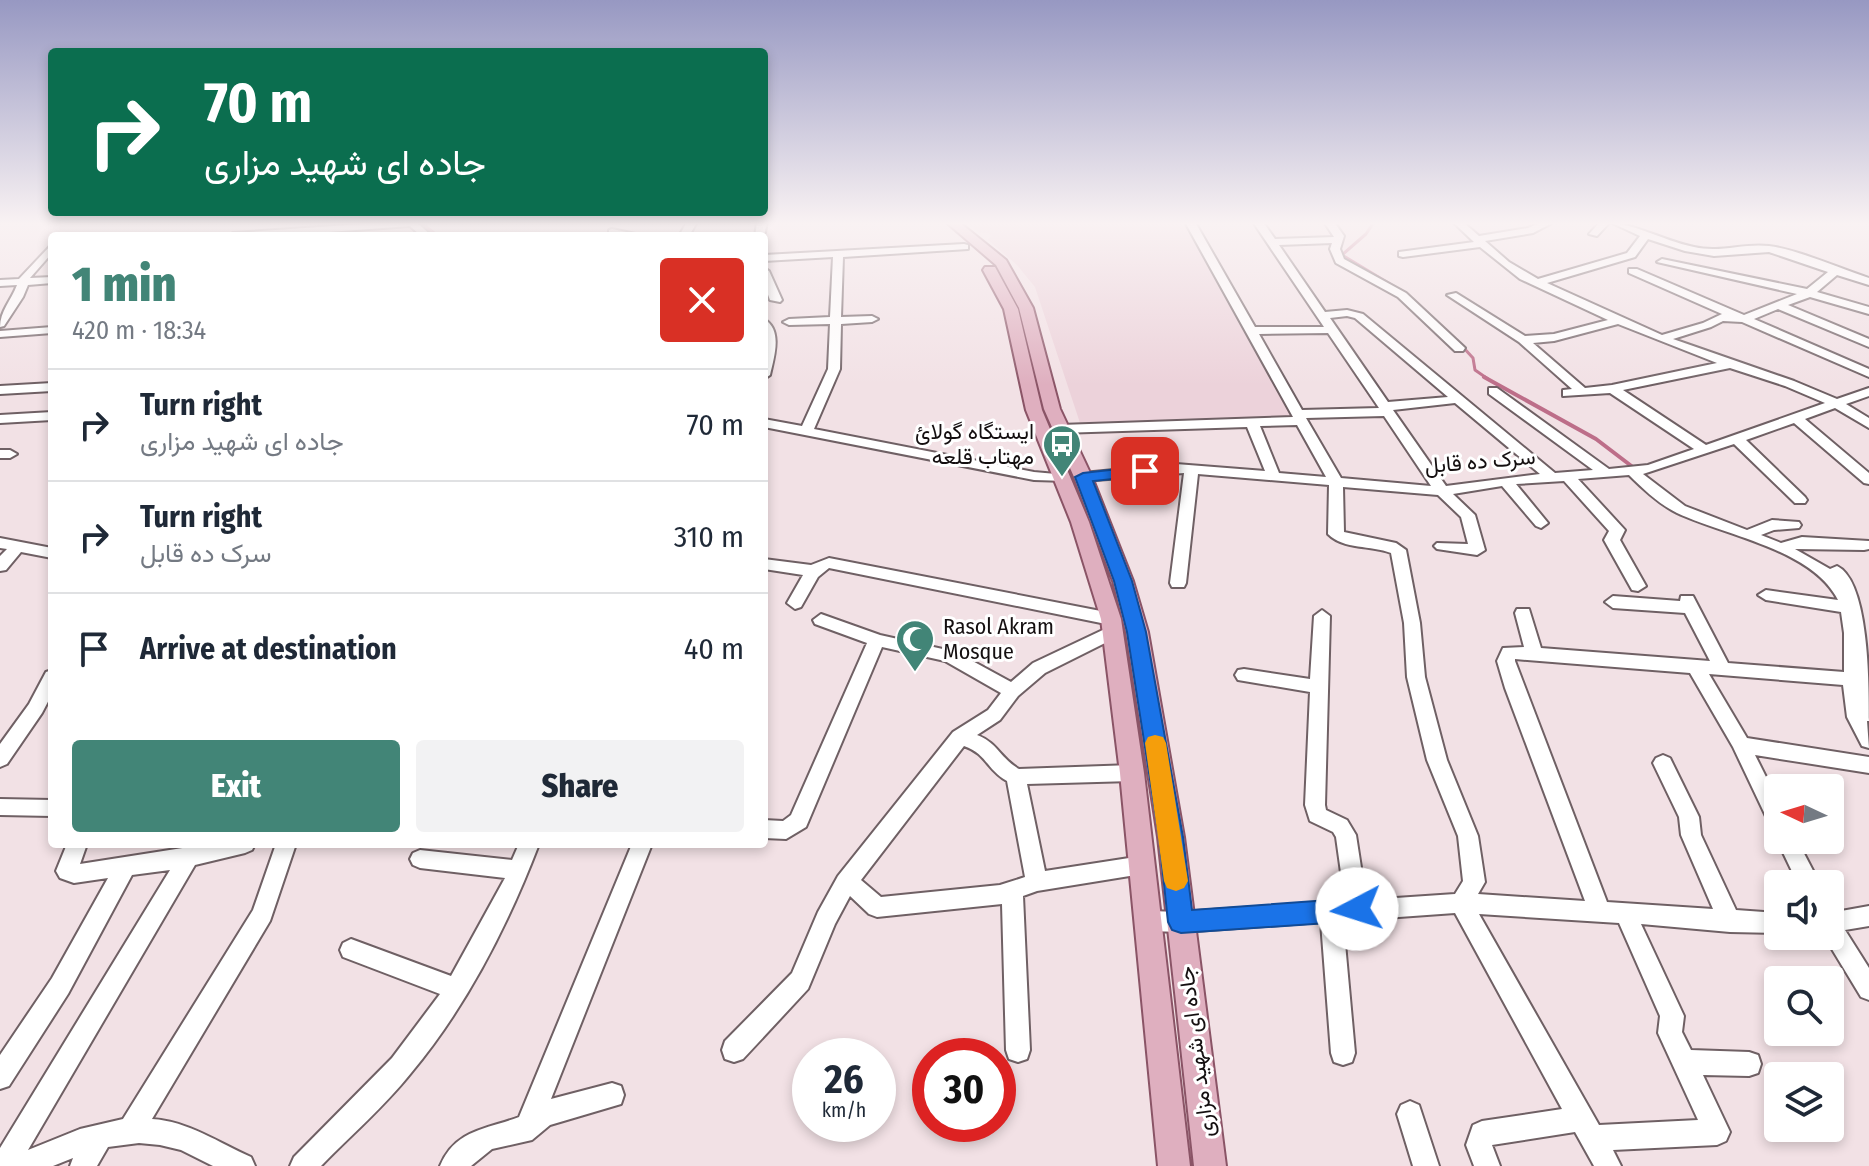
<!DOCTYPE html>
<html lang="en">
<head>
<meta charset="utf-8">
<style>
  :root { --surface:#fff; --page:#f2f2f3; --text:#1f2937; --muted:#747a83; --line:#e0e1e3; --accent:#428577 }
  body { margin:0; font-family:"Fira Sans Condensed",Vazirmatn,sans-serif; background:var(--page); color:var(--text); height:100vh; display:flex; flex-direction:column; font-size:30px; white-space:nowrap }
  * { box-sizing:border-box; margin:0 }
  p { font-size:26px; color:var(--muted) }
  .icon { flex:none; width:44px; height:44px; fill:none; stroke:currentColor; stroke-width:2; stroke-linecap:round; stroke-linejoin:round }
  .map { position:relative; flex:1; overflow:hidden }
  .drawer { position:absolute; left:48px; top:232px; width:720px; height:616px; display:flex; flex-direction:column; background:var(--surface); border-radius:8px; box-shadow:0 4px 12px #0003 }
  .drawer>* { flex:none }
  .banner { position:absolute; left:48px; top:48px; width:720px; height:168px; border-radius:8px; box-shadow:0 4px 12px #0003; background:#0b6e4f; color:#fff; overflow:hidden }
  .needle { width:52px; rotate:274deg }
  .controls { position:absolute; left:1764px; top:774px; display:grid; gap:16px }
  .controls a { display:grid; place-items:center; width:80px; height:80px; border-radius:8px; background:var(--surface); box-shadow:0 4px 12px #0003; font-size:40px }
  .speed { position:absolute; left:792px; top:1038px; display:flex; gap:16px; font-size:40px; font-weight:700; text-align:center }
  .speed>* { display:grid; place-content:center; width:104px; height:104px; border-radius:50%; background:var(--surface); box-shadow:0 4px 12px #0003; line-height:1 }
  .speed small { font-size:20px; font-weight:400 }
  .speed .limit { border:12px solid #d22; background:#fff; color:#111 }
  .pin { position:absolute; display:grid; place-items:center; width:68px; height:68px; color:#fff; margin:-34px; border-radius:16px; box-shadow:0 4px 12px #0006 }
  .me { position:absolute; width:88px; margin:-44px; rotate:265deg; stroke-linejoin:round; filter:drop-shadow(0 0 6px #0008) }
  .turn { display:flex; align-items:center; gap:28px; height:168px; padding:0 24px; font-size:36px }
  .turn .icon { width:104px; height:104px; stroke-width:2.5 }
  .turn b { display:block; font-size:56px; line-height:68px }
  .round { display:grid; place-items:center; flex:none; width:84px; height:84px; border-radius:8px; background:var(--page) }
  .overview { display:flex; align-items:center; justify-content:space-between; height:136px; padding:0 24px }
  h1 { font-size:48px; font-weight:800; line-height:60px; color:var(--accent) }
  .button { display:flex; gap:16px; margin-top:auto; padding:16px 24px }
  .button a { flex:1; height:92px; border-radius:8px; background:var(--accent); color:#fff; font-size:32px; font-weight:800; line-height:92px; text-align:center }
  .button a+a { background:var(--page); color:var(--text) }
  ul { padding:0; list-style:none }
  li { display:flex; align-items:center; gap:24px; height:112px; padding:0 24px; border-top:2px solid var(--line) }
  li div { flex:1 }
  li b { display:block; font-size:30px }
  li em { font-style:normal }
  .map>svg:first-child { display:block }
</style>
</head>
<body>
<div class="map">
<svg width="1869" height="1166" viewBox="0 0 1869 1166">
  <rect width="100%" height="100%" fill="#f2e1e5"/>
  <path fill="#ecd2da" d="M1190,222L1299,423L1082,429L1035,287L1017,265L988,240L991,236L988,233H980L970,225Z"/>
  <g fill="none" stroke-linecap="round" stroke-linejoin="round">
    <path stroke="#bd6e89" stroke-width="3" d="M420,222L438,236
      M1374,222L1366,234L1342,255L1395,287
      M1619,222L1652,234
      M1409,296L1453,337
      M1462,346L1473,358L1475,370L1488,379"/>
    <path stroke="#bd6e89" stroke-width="4" d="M1484,377L1596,439L1655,484"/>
    <defs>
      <path id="minor" d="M392,222H416L432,236H421L410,226L274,236H228L233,233Z
        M687,222H697L689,236H679Z
        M757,222H767L764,237L755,236Z
        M1185,222H1195L1255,327H1324L1253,222H1263L1275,239L1334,237L1324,222H1334L1344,236L1340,249L1344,259L1406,293L1465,348L1463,351H1455L1398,297L1336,263L1330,249L1332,243L1279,245L1325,312L1347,310L1363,314L1555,473L1593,470L1489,394V388H1497L1609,469L1648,465L1694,449L1610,393L1563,396V390L1572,389L1519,342L1447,295L1456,293L1525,336L1554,334L1608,320L1520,279L1480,247L1403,257L1399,256V252L1474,242L1453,222H1463L1479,236L1528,228L1542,222H1554L1533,233L1485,241L1509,262L1538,279L1627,253L1640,236L1610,222L1597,236L1589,234L1600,222C1635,222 1660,240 1694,247C1721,253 1743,243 1769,246C1796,249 1841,269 1869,278V285L1837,275L1817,292L1869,307V314L1810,297L1788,305L1869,339V347L1778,309L1754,319L1869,369V377L1742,322L1723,321L1711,327L1673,339L1794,381L1837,399L1869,388V396L1846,404L1869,418V428L1835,408L1805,419L1869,473V484L1864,483L1794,423L1746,440L1805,497L1807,500L1805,503H1795L1734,444L1643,474L1685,506L1747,530L1772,520L1799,522L1801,525L1799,528L1774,530L1761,535L1781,543L1802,537L1869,541V549L1864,550L1795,549L1830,569L1837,566C1869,581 1869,683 1869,721H1867L1869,748L1862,746L1847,717L1843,685L1709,674L1747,738L1869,757V773L1755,755L1778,801V830L1771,827L1733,747L1690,673L1515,659V661L1607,902L1713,909L1681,835L1679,817L1653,763L1656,758L1663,755L1670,758L1699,817L1701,835L1736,910L1778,913V933L1730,932L1641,924L1684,1016L1682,1032L1691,1050L1749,1052L1758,1055L1761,1064L1758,1073L1749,1076L1703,1075L1730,1132L1726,1141L1717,1145L1613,1150L1621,1166H1594L1575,1132L1492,1145L1500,1166H1474L1466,1145L1473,1125L1482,1121L1562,1109L1455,913L1343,921L1355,1053L1352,1062L1343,1065L1334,1062L1331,1053L1321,922L1181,932L1149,931L1141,928L1138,921L1141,914L1149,911L1181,912L1345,901L1336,837L1333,832L1310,821L1305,805L1310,692L1238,680L1235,675L1238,670L1244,669L1310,679L1314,616L1322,610L1330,616L1325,805L1326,810L1347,820L1356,835L1366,900L1455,894L1463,881L1458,836L1427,760L1407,677L1404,623L1391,553C1371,545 1344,550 1328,534L1329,485L1198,474L1186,583L1184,587H1172L1170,583L1184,473L1083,481L1076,477L1083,473L1176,464L1265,471L1247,427L1060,433L1053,429L1060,425L1293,417ZM1648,239L1685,251L1714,256L1769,252L1828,272L1807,289L1662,259L1657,262L1797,294L1744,315L1637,269H1629V273L1722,314L1703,323L1662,335L1547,283L1635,257ZM1347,316L1355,318L1448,397L1388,402L1330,318ZM1618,324L1717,363L1612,385L1585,388L1533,343L1554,341ZM1328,333L1379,408L1302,410L1259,334ZM1730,368L1785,386L1825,403L1706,445L1623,390ZM1455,403L1540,474L1446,486L1393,410ZM1384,416L1431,486L1341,478L1306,418ZM1297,425L1326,477L1279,473L1260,426ZM1629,475C1644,490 1659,504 1677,513C1726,536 1812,549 1838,600L1766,590L1758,595L1766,600L1841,612L1844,633V672L1728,663L1693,596H1681L1680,601L1613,596L1605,602L1613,608L1685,613L1710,661L1541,648L1529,609H1517L1515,613L1524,647L1503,648L1497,661L1505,688L1585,901L1478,894L1485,882L1478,836L1447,760L1425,677L1420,623L1406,550L1396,543L1344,532L1343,487L1438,495L1461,517L1468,544L1437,543L1434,546L1437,549L1477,555L1485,550L1475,515L1453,494L1502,486L1536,526L1541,528L1548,523L1516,484L1564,481L1609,531L1604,540L1632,590L1638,591L1646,586L1620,540L1625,530L1578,479ZM1479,914L1619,923L1660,1016L1658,1033L1698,1120L1599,1125Z
        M612,229L645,236L609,234V230Z
        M52,244V253L30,278L52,277V283L28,285L23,297L4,326L0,327C0,311 11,301 17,285L0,286V280L19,279Z
        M964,244L968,245V249L843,257L841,317L872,316L878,319L872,322L841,324L840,369L814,429L1034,472L1067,475L1069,478L1067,481L1034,480L764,427V419L802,426L828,369L830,324L789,325L783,322L789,319L830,317L833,257L764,261V255Z
        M764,268L769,271L782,300L780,302L770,300L764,284Z
        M764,319C783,330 774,357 770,375L764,379Z
        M52,327V333L0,337V331Z
        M52,383V391L0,394V386Z
        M52,412V420L0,423V415Z
        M0,450H10L17,454L10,458H0Z
        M0,538L52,548V558L21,552L6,570L0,571V556L7,549L0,548Z
        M829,558L1111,613L1119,619L1111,625L829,568L818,577L801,607L795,609L787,603L803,575L764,569V559L811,565Z
        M821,614L880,635L956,652L1011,682L1033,663L1107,628H1119L1121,632L1119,636L1045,673L1018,696L1000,720L977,735C998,743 1000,758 1019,769L1132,765L1139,767L1142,773L1139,779L1132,781L1027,784L1045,871L1142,856L1149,859L1152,865L1149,871L1142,874L1037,891L1023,896L1030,1050L1027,1059L1018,1062L1009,1059L1006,1050L1002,904L877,917L869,914L850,896L835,924L808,989L743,1059L734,1062L725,1059L722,1050L725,1041L792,973L818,912L838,876L953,732L988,710L1001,693L945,661L882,647L806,827L786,839L764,838V820L783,821L791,815L867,643L815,624L813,620ZM964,746C987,754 986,769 1007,781L1025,877L1000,885L881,897L861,880Z
        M52,670V694L42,713L7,764L0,767V744L29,704L46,672Z
        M0,799L52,800V816L0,815Z
        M1778,837V840H1797L1820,884H1798L1777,840Z
        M67,844H87L80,864L208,844H255L252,850L245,853L195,865L28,1150L80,1129L123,1119L253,910L276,844H296L270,921L152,1119C188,1121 219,1143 251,1157L255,1166H213L181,1150L160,1145L139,1143L108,1147L97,1166H70L73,1158L53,1166H0V1148L170,870L132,875L68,994L9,1086L0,1089V1055L52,978L108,878L74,883L60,878L56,871Z
        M519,844H539C508,925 467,1006 411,1073C384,1107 351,1135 321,1166H290L294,1157L392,1058L440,994L343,957L340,950L343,943L351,939L451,976L505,878L420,868L413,865L410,859L413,853L420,850L512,860Z
        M632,844H652L551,1099L612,1083L621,1086L624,1095L621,1104L550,1125L532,1140L492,1149L471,1166H440C455,1129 488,1129 519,1117Z
        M1869,906V926L1845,930L1869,968V1000L1861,997L1824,936H1830V913Z
        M1410,1101L1419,1105L1439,1166H1413L1397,1114L1401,1105Z"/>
      <path id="major" d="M946,222H959L1006,260L1033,308L1060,409L1092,477L1133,581L1148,632L1184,837L1226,1166H1194L1158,837L1126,632L1113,581L1074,477L1044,409L1019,308L996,265Z
        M985,267H995L1018,309L1042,410L1089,522L1121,619L1144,773L1190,1166H1158L1120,773L1101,619L1071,522L1026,410L1004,309L983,270Z"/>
    </defs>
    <use href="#minor" stroke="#6f6064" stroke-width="4"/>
    <use href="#major" stroke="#8a5466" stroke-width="4"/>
    <use href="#minor" fill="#fff" fill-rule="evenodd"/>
    <use href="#major" fill="#dfafbf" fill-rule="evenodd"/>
  </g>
  <linearGradient id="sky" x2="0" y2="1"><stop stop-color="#9798c2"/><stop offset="0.58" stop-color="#f9f2f3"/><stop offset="1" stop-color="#f9f2f3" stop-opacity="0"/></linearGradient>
  <rect width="1869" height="385" fill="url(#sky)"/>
  <path fill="#1a73e8" stroke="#114b97" stroke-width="2" d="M1145,466L1151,468V475L1093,481L1132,581L1146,632L1183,837L1192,910L1357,898L1366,901L1369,909L1366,917L1357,921L1181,933L1172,930L1168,922L1159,837L1127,632L1114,581L1075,477L1083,473Z"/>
  <path fill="#f59e0b" d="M1155,735L1163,737L1166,743L1188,881L1184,888L1176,891L1167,888L1164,881L1145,743L1148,737Z"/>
  <defs>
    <symbol id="bus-pin" viewBox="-11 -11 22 30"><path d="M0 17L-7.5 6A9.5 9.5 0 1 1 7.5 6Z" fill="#428577" stroke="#fff"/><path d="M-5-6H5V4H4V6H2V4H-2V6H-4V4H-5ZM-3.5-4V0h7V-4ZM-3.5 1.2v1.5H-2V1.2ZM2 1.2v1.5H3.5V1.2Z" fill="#fff"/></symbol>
    <symbol id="mosque-pin" viewBox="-11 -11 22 30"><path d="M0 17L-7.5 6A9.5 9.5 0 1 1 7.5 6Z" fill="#428577" stroke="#fff"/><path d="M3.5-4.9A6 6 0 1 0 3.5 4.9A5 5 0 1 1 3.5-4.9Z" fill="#fff"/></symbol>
  </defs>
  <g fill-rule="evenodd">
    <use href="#bus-pin" x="1040" y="422" width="44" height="60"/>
    <use href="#mosque-pin" x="893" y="617" width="44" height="60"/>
  </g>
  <g text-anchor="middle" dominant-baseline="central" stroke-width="6" stroke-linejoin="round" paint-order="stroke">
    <g font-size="22" fill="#140f10" stroke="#fff" text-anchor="end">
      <text x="1034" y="431">ایستگاه گولائ<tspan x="1034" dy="25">مهتاب قلعه</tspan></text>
      <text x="943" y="626" text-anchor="start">Rasol Akram<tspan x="943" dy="25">Mosque</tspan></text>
    </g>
    <g font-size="22" fill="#140f10" stroke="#fff">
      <text transform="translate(1480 461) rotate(-5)">سرک ده قابل</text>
      <text transform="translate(1196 1052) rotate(-97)">جاده ای شهید مزاری</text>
    </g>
  </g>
</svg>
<div class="controls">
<a><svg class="needle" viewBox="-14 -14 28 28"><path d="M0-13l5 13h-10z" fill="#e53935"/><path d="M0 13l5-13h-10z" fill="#747a83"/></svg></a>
<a><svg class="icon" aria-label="sound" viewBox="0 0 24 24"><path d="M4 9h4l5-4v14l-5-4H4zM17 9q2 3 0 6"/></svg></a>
<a><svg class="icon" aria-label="search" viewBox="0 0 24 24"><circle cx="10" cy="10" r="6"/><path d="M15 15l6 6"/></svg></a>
<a><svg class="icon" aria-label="layers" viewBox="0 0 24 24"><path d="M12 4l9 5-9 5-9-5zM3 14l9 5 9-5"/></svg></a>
</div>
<div class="speed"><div>26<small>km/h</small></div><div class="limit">30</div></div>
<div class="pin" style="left:1145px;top:471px;background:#d93025"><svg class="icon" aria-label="arrive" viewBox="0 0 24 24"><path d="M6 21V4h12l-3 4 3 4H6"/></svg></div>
<svg class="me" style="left:1357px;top:909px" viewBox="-20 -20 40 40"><circle r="19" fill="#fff"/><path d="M0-13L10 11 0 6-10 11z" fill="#1a73e8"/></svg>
<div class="banner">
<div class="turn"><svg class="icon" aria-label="right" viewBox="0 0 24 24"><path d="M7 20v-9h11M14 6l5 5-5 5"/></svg><div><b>70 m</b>جاده ای شهید مزاری</div></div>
</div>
<section class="drawer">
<div class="overview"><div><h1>1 min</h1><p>420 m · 18:34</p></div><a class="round" style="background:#d93025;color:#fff"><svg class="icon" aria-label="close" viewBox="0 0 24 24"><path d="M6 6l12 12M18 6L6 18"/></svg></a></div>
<ul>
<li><svg class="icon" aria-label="right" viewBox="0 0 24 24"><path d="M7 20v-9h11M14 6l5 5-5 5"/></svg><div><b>Turn right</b><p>جاده ای شهید مزاری</p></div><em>70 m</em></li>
<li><svg class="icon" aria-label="right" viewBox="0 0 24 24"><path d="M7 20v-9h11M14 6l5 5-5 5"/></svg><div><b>Turn right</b><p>سرک ده قابل</p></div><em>310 m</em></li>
<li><svg class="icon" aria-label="arrive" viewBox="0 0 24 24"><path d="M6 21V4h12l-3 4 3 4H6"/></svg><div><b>Arrive at destination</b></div><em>40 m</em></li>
</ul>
<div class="button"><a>Exit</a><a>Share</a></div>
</section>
</div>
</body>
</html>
